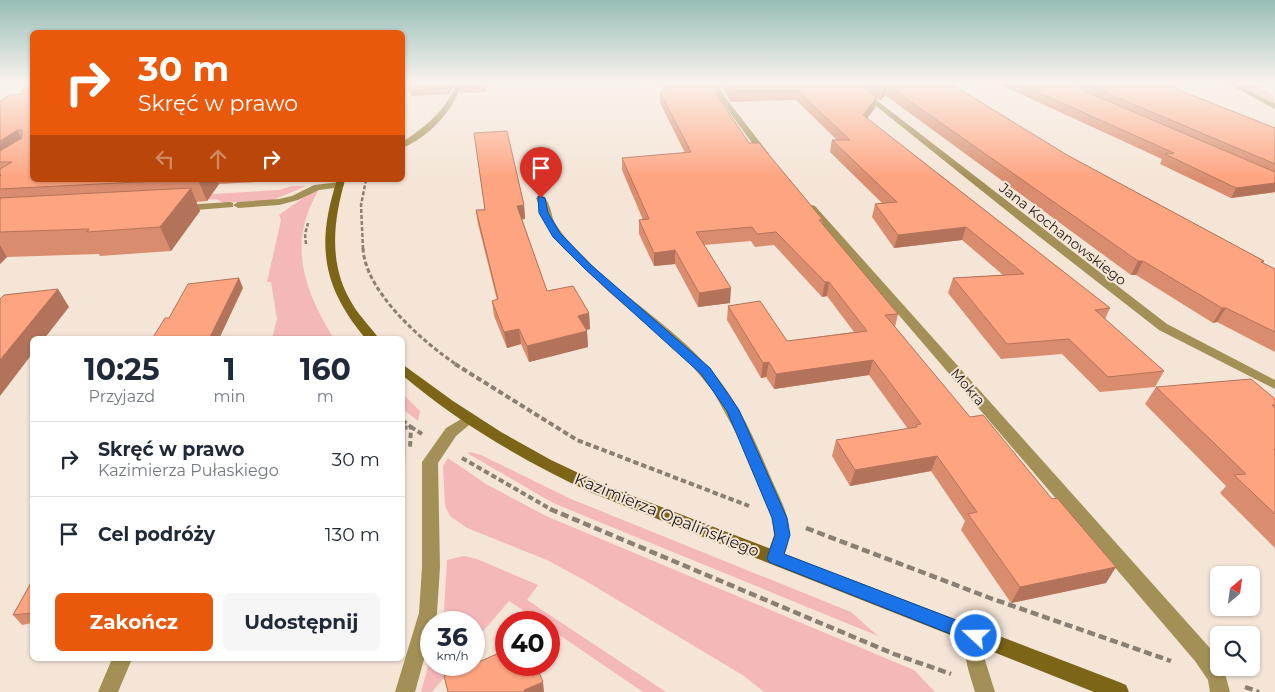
<!DOCTYPE html>
<html lang="pl">
<head>
<meta charset="utf-8">
<style>
  :root { --surface:#fff; --page:#f6f6f7; --text:#1f2937; --muted:#747a83; --line:#e0e1e3; --accent:#ea580c }
  body { margin:0; font-family:Montserrat,sans-serif; background:var(--page); color:var(--text); height:100vh; display:flex; flex-direction:column; font-size:19px; white-space:nowrap }
  * { box-sizing:border-box; margin:0 }
  p { font-size:16px; color:var(--muted) }
  .icon { flex:none; width:28px; height:28px; fill:none; stroke:currentColor; stroke-width:2; stroke-linecap:round; stroke-linejoin:round }
  .map { position:relative; flex:1; overflow:hidden }
  .sheet { position:absolute; left:30px; top:336px; width:375px; height:325px; display:flex; flex-direction:column; background:var(--surface); border-radius:8px; box-shadow:0 1px 4px #0004 }
  .sheet>* { flex:none }
  .guide { position:absolute; left:30px; top:30px; width:375px; height:152px; border-radius:8px; box-shadow:0 1px 4px #0004; background:#ea580c; color:#fff; overflow:hidden }
  .needle { width:32px; rotate:29deg }
  .controls { position:absolute; left:1210px; top:566px; display:grid; gap:10px }
  .controls a { display:grid; place-items:center; width:50px; height:50px; border-radius:8px; background:var(--surface); box-shadow:0 1px 4px #0004; font-size:25px }
  .speed { position:absolute; left:420px; top:611px; display:flex; gap:10px; font-size:25px; font-weight:700; text-align:center }
  .speed>* { display:grid; place-content:center; width:65px; height:65px; border-radius:50%; background:var(--surface); box-shadow:0 1px 4px #0004; line-height:1 }
  .speed small { font-size:12px; font-weight:400 }
  .speed .limit { border:8px solid #d22; background:#fff; color:#111 }
  .pin { position:absolute; display:grid; place-items:center; width:42px; height:42px; color:#fff; margin:-51px -21px; border-radius:50% 50% 50% 0; rotate:-45deg; box-shadow:0 0 5px #0007 }
  .pin .icon { rotate:45deg }
  .me { position:absolute; width:55px; margin:-28px; rotate:291deg; stroke-linejoin:round; filter:drop-shadow(0 0 4px #0008) }
  .turn { display:flex; align-items:center; gap:18px; height:105px; padding:0 25px; font-size:22px }
  .turn .icon { width:65px; height:65px; stroke-width:2.5 }
  .turn b { display:block; font-size:35px; line-height:42px }
  .lanes { display:flex; align-items:center; height:48px; padding:0 25px; background:#0003; justify-content:center; gap:25px; direction:ltr }
  .lanes .off { opacity:.35 }
  .eta { display:flex; justify-content:space-evenly; align-items:center; height:85px; text-align:center }
  .eta b { font-size:30px; font-weight:700; line-height:35px }
  .button { display:flex; gap:10px; margin-top:auto; padding:10px 25px }
  .button a { flex:1; height:58px; border-radius:8px; background:var(--accent); color:#fff; font-size:20px; font-weight:700; line-height:58px; text-align:center }
  .button a+a { background:var(--page); color:var(--text) }
  ul { padding:0; list-style:none }
  li { display:flex; align-items:center; gap:15px; height:75px; padding:0 25px; border-top:1px solid var(--line) }
  li div { flex:1 }
  li b { display:block; font-size:19px }
  li em { font-style:normal }
  .map>svg:first-child { display:block }
</style>
</head>
<body>
<div class="map">
<svg width="1275" height="692" viewBox="0 0 1275 692">
  <rect width="100%" height="100%" fill="#f4e5d7"/>
  <path fill="#f5b8b8" d="M1232,82C1247,82 1274,84 1275,105Z
    M292,186H306L273,200L224,203L216,199L181,201L179,196L279,190Z
    M318,191C287,244 304,290 334,339H272L277,319L271,282H267L281,220L279,215L310,193Z
    M402,393L420,411L418,421L403,409Z
    M406,430V431L403,587L402,431Z
    M471,452L481,455L571,499L851,612L878,636L553,503L467,453Z
    M448,458L486,484L546,516L914,670L935,692H764L744,676L584,580L547,560L467,528L450,516L445,506L443,466Z
    M464,556L477,559L538,585L527,600L666,692H643L549,628V622H541L509,601L474,642V622H441L444,611L447,560Z
    M431,655V665H455L432,692H421Z"/>
  <g fill="none" stroke-linecap="round" stroke-linejoin="round">
    <path stroke="#897f75" stroke-width="2.5" stroke-dasharray="4 2" stroke-linecap="butt" d="M306,244L305,234L308,223
      M363,249L361,205L366,180"/>
    <path stroke="#897f75" stroke-width="3" stroke-dasharray="4.5 2.5" stroke-linecap="butt" d="M363,248C365,292 423,342 457,365"/>
    <path stroke="#897f75" stroke-width="4" stroke-dasharray="5.5 3" stroke-linecap="butt" d="M455,364L577,440L749,506
      M402,420L411,427L410,448
      M402,428L411,427L422,434
      M462,458L552,510"/>
    <path stroke="#897f75" stroke-width="4.5" stroke-dasharray="8 4" stroke-linecap="butt" d="M550,509L894,654L951,674
      M806,528L990,598L1171,661
      M1245,687L1259,692"/>
    <path fill="#a39056" fill-rule="evenodd" d="M457,82H463C454,109 430,137 402,148V142C426,127 447,109 457,82Z
      M340,182L344,185L343,187L319,190L298,200L279,205L238,208L233,205L238,202L279,199L292,196L314,185Z
      M468,415L473,417L475,420L456,436L438,463L440,567L437,613L435,622H431V634L415,692H395L419,613L422,567V462L446,428Z"/>
    <path fill="#a39056" fill-rule="evenodd" d="M710,82H716L725,97L769,154V158H763L720,99Z
      M846,82H853L1167,324L1275,380V389L1159,330L1027,227Z
      M1225,82H1232L1275,104V109Z
      M541,195C549,198 551,213 554,221C561,234 573,246 583,256C622,297 673,326 710,369C738,400 755,440 771,478C785,510 798,528 781,563L775,565L769,563L766,558L774,535L772,518L741,442L713,391L683,355L609,292L562,247L545,221L536,198Z
      M230,202L233,203V207L183,211L178,208L183,205Z
      M812,205L815,206L1209,647L1219,662V668H1222L1224,670L1230,692H1210L1208,680L1195,661L809,210L807,208Z
      M976,627L983,630L986,636L984,657L995,692H975C969,671 960,651 969,630Z
      M112,659H132L118,692H98Z"/>
    <path fill="#7c6517" fill-rule="evenodd" d="M337,180H345C333,222 328,266 353,305C360,317 371,327 379,339H366C322,287 316,244 337,180Z
      M402,364L453,401L501,432L551,460L604,485L1119,682L1126,685L1129,692H1094L592,493C524,461 460,424 402,375Z"/>
  </g>
  <path fill="#da8d6e" d="M456,82L449,94L411,96L409,90Z
    M487,82L486,92L460,93V87Z
    M663,82L721,92L720,100L749,143L823,220L822,224L898,314L895,327L1106,583L1011,603L961,530L965,521L931,471L850,486L832,456L836,440L908,429L869,375L774,389L766,377L761,378L727,320L728,306L787,341L854,332L827,296L822,297L774,245L755,247L751,241L704,245L730,303L698,307L675,264L654,266L639,234V220H643L622,170V158L685,153L660,103V92H663Z
    M718,82H948L1067,155L1264,261L1263,263L1275,269V352L1217,322L1213,323L1136,275H1131L885,95L880,101L877,98L875,108L867,118L1110,308L1105,319L1164,371L1155,387L1100,392L1062,354L1001,359L948,293L953,278L1003,275L962,240L894,248L872,217L875,204L882,203L830,152L832,140H837L796,100L731,102Z
    M994,82H1159L1275,128V192L1231,198L1160,164L1162,159Z
    M23,94L32,180H292L219,184L207,201L196,202L200,211L171,251L100,256L99,254L7,257L0,264V101Z
    M524,205L525,219H522L547,291L589,313L590,329L586,330L587,331L588,347L529,362L521,344L507,348L494,316L492,301L497,300L478,224L476,210Z
    M1156,387L1275,399V548L1220,493L1226,486L1145,404Z
    M32,581V623L22,625L13,615Z"/>
  <path fill="#b2735a" d="M452,82H456L449,94L448,88Z
    M486,82H487L486,92L485,86Z
    M887,85L885,95L880,101L883,90Z
    M877,97L875,108L861,126L863,115Z
    M17,130L28,150L0,162V141Z
    M198,180H217L219,184L207,201Z
    M1275,183V192L1231,198L1236,188Z
    M191,188L200,211L171,251L160,227Z
    M524,205L525,219L518,220L517,206Z
    M966,227L962,240L894,248L898,235Z
    M0,245L7,257L0,264Z
    M675,250V264L654,266V253Z
    M1138,261H1143L1136,275H1131Z
    M239,278L243,288L219,339H209Z
    M825,282H829L827,296L822,297Z
    M731,288L730,303L698,307L699,293Z
    M58,289L69,307L44,339H32V354L0,396V360Z
    M1222,308H1226L1217,322L1213,323Z
    M589,313L590,329L579,331L578,316Z
    M519,329L521,344L507,348L504,332Z
    M587,331L588,347L529,362L527,346Z
    M873,360L869,375L774,389L776,374Z
    M769,362L766,377L761,378L763,363Z
    M937,456L931,471L850,486L855,470Z
    M1116,567L1106,583L1011,603L1020,587Z
    M543,682L544,692H524V690Z"/>
  <path fill="#fea480" stroke="#b2735a" d="M412,82H452L448,88L409,90Z
    M461,82H486L485,86L460,87Z
    M663,82H715L721,92H715L749,143H759L823,220H819L898,314L885,315L970,417L983,415L1052,499L1057,498L1116,567L1020,587L968,514L977,512L937,456L855,470L836,440L917,427L916,425L921,424L873,360L776,374L769,362L763,363L728,306L760,301L787,341L867,331L829,282H825L776,232L757,234L752,227L696,232L731,288L699,293L675,250L654,253L639,220L649,219L622,158L691,152L660,92H665L663,88Z
    M725,82H857L877,97L863,115L1110,308L1095,310L1164,371L1108,377L1069,339L1007,344L953,278L1024,274L966,227L898,235L875,204L897,202L832,140H850L797,90L732,91Z
    M871,82H948L1067,155L1264,261L1261,262L1275,269V332L1226,308H1222L1143,261H1138L887,85L883,90Z
    M1015,82H1069L1089,93L1275,172V183L1236,188L1165,154L1174,153Z
    M1083,82H1159L1275,128V164L1095,88Z
    M32,83V180H178L0,189V176L1,175H0V169L12,162H0V151L22,138V130H17L0,141V101L10,95L23,94V88Z
    M507,131L524,205L517,206L547,291L573,286L589,313L578,316L587,331L527,346L519,329L504,332L492,301L498,299L476,210H485L474,133Z
    M191,188L160,227L87,232L89,229L0,232V198Z
    M239,278L209,339H152L165,318H169L188,284Z
    M58,289L0,360V299L4,295Z
    M1251,379L1275,399V405H1272L1275,408V449L1274,450H1275V514L1234,475L1246,474L1156,387Z
    M32,581V613L13,615Z
    M506,650V665H536L543,682L524,690L525,692H448L444,676L470,665H474V664Z"/>
  <linearGradient id="sky" x2="0" y2="1"><stop stop-color="#97beb8"/><stop offset="0.46" stop-color="#faf3ed"/><stop offset="1" stop-color="#faf3ed" stop-opacity="0"/></linearGradient>
  <rect width="1275" height="179" fill="url(#sky)"/>
  <path fill="#1a73e8" stroke="#114b97" d="M538,196L545,198L548,213L560,233L591,265L710,368L739,410L787,518L790,535L784,554L982,630L985,636L982,642L976,644L769,562L767,558L775,535L772,518L727,411L701,374L585,269L553,237L539,213Z"/>
  <g text-anchor="middle" dominant-baseline="central" stroke-width="4" stroke-linejoin="round" paint-order="stroke">
    <g font-size="14" fill="#231e18" stroke="#f4e5d7">
      <text transform="translate(1063 234) rotate(38)">Jana Kochanowskiego</text>
      <text transform="translate(968 387) rotate(49)">Mokra</text>
    </g>
    <g font-size="16" fill="#231e18" stroke="#f4e5d7">
      <text transform="translate(667 515) rotate(22)">Kazimierza Opalińskiego</text>
    </g>
  </g>
</svg>
<div class="controls">
<a><svg class="needle" viewBox="-14 -14 28 28"><path d="M0-13l5 13h-10z" fill="#e53935"/><path d="M0 13l5-13h-10z" fill="#747a83"/></svg></a>
<a><svg class="icon" aria-label="search" viewBox="0 0 24 24"><circle cx="10" cy="10" r="6"/><path d="M15 15l6 6"/></svg></a>
</div>
<div class="speed"><div>36<small>km/h</small></div><div class="limit">40</div></div>
<div class="pin" style="left:541px;top:198px;background:#d93025"><svg class="icon" aria-label="arrive" viewBox="0 0 24 24"><path d="M6 21V4h12l-3 4 3 4H6"/></svg></div>
<svg class="me" style="left:976px;top:636px" viewBox="-20 -20 40 40"><circle r="17" fill="#1a73e8" stroke="#fff" stroke-width="3"/><path d="M0-11L8 9 0 5-8 9z" fill="#fff"/></svg>
<div class="guide">
<div class="turn"><svg class="icon" aria-label="right" viewBox="0 0 24 24"><path d="M7 20v-9h11M14 6l5 5-5 5"/></svg><div><b>30 m</b>Skręć w prawo</div></div>
<div class="lanes"><svg class="icon off" aria-label="left" viewBox="0 0 24 24"><path d="M17 20v-9H6M10 6l-5 5 5 5"/></svg><svg class="icon off" aria-label="ahead" viewBox="0 0 24 24"><path d="M12 20V5M6 11l6-6 6 6"/></svg><svg class="icon" aria-label="right" viewBox="0 0 24 24"><path d="M7 20v-9h11M14 6l5 5-5 5"/></svg></div>
</div>
<section class="sheet">
<div class="eta">
<div><b>10:25</b><p>Przyjazd</p></div>
<div><b>1</b><p>min</p></div>
<div><b>160</b><p>m</p></div>
</div>
<ul>
<li><svg class="icon" aria-label="right" viewBox="0 0 24 24"><path d="M7 20v-9h11M14 6l5 5-5 5"/></svg><div><b>Skręć w prawo</b><p>Kazimierza Pułaskiego</p></div><em>30 m</em></li>
<li><svg class="icon" aria-label="arrive" viewBox="0 0 24 24"><path d="M6 21V4h12l-3 4 3 4H6"/></svg><div><b>Cel podróży</b></div><em>130 m</em></li>
</ul>
<div class="button"><a>Zakończ</a><a>Udostępnij</a></div>
</section>
</div>
</body>
</html>
